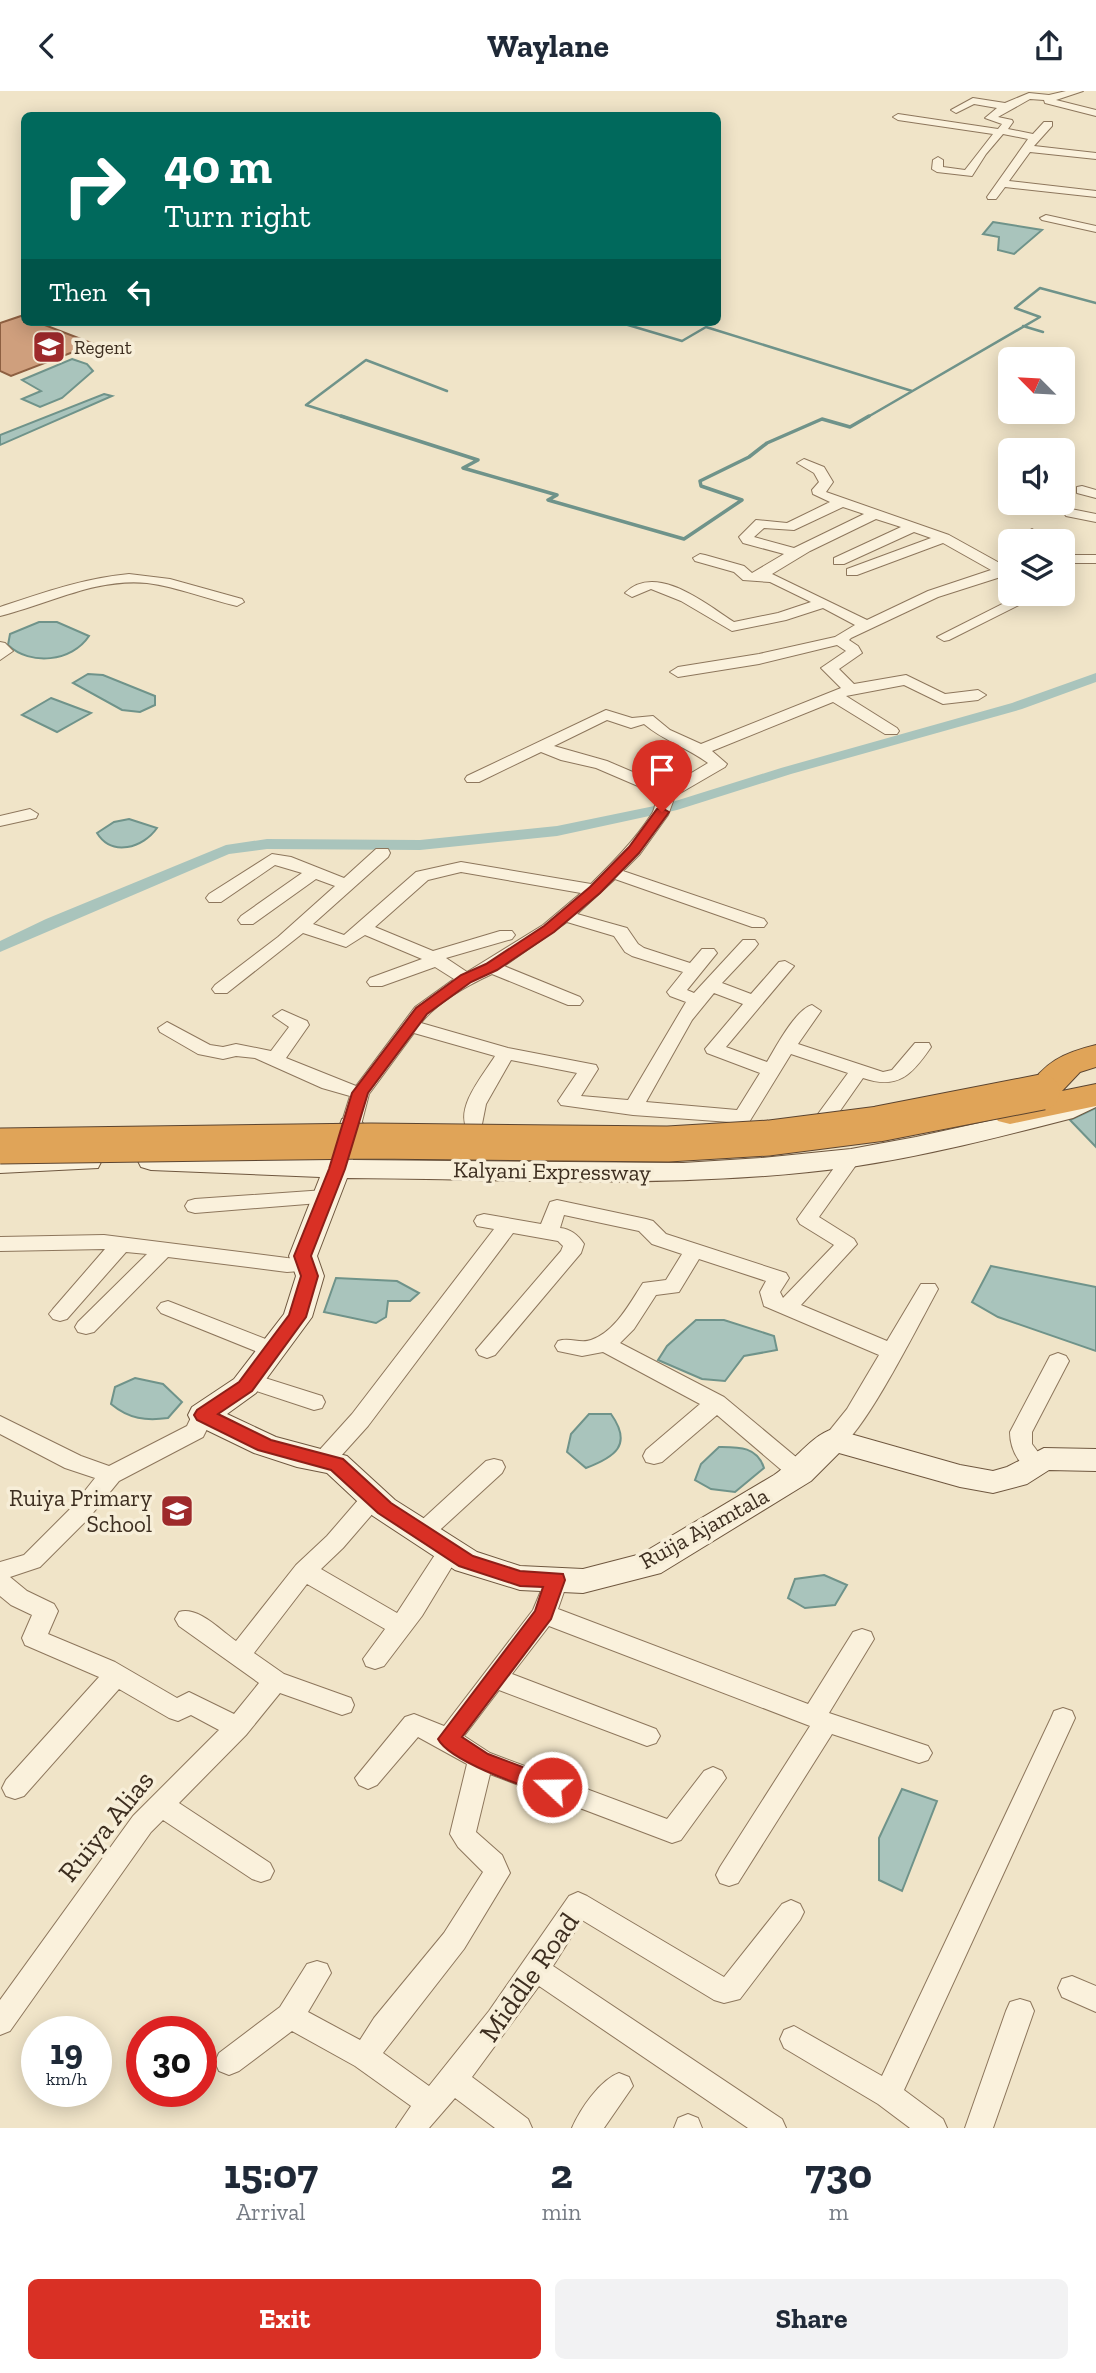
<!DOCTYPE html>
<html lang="en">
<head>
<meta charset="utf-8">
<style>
  :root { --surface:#fff; --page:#f2f2f3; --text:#1f2937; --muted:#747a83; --accent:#d93025 }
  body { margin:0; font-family:"Zilla Slab",serif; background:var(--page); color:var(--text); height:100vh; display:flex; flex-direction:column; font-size:26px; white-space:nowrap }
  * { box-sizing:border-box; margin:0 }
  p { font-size:23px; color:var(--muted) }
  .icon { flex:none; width:38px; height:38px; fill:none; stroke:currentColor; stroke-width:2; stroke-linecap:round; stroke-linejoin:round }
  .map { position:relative; height:2037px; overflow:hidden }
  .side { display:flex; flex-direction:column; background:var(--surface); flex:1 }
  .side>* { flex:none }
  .hud { position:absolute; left:21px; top:21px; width:700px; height:214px; border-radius:10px; box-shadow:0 4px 18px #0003; background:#00695c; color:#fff; overflow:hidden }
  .needle { width:46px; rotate:294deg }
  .controls { position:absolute; left:998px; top:256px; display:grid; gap:14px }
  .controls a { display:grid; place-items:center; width:77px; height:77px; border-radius:10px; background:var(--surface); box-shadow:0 4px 18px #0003; font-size:35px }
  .speed { position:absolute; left:21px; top:1925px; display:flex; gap:14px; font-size:35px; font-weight:700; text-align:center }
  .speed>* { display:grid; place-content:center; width:91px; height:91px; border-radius:50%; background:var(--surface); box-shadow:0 4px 18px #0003; line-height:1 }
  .speed small { font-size:18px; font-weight:400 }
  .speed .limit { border:10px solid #d22; background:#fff; color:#111 }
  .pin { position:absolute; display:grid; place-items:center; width:60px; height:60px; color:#fff; margin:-72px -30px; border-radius:50% 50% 50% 0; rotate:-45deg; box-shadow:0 0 7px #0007 }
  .pin .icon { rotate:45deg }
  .me { position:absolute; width:77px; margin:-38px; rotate:291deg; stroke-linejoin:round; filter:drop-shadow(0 0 5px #0008) }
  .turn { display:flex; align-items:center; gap:24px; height:147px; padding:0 28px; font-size:32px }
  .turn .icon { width:91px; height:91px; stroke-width:2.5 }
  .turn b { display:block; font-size:49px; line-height:60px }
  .then { display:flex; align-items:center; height:66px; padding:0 28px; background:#0003; gap:14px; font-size:26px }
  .eta { display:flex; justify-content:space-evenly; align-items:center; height:119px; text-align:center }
  .eta b { font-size:42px; font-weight:800; line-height:49px }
  .primary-button { display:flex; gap:14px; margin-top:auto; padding:14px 28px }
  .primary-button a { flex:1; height:80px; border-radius:10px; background:var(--accent); color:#fff; font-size:28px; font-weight:800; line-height:80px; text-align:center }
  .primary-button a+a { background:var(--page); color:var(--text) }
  header { display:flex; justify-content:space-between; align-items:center; height:91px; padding:0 28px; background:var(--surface); font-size:32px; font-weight:800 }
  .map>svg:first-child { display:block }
</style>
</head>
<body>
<header><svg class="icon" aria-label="back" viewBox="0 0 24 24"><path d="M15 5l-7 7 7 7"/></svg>Waylane<svg class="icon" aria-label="share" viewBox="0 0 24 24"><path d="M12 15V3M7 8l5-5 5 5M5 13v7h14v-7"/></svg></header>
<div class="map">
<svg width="1096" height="2037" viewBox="0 0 1096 2037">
  <rect width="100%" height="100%" fill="#f0e4c8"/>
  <path fill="#a9c4bc" stroke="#6f938a" stroke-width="2" d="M993,131L1042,139L1014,163L998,159L999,146L983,143Z
    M72,268L87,273L93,280L62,307L40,316L22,308L41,300L22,289Z
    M104,303L112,305L0,354V344Z
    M39,531H57L89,545C72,571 30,575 8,554L10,543Z
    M88,583L103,584L155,605V614L140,621L122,619L73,592Z
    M51,607L91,622L57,641L22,624Z
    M129,728L157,737C143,757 112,766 97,742L114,731Z
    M1096,1017V1056L1070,1029Z
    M991,1175L1096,1196V1260L998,1226L972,1211Z
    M336,1187L397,1190L419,1202L410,1210H388L386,1226L376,1232L324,1221Z
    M696,1229H724L774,1245L777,1259L744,1265L725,1290L702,1288L658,1269L667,1255Z
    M135,1287L163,1293L182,1311L168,1327C146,1330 129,1328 111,1313L115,1296Z
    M589,1323H611C633,1354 615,1366 586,1377L567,1361L571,1343Z
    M719,1356C738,1356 757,1355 764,1377L735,1401L711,1398L695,1389L701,1373Z
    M824,1484L847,1494L835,1514L805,1517L788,1507L795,1488Z
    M902,1698L937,1710L902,1800L879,1789V1747Z"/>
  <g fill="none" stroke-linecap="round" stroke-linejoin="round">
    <path stroke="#6f938a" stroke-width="2.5" d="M618,231L682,250L706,236L912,300
      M1023,235L1043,241
      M347,327L306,314L366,269L447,300
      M866,327L1040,226L1015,217L1040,197L1096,212"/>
    <path stroke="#6f938a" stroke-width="3.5" d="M341,325L478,369L463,377L557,404L548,409L684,448L742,409L701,395L700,390L749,366L767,352L822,328L850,336L869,325"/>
    <path fill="#a9c4bc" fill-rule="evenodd" d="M1096,582V591L1022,618L791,683L677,719L557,745L420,759L267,758L229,763L0,861V850L46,828L226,754L267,748L420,749L557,735L669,712L781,677L1012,612Z"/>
  </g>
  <path fill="#cf9f7d" stroke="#8d5f41" stroke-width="2" d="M24,224V231H37L94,253L11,285L0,280V232Z"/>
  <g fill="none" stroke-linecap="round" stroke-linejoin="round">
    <defs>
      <path id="street" d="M1066,0H1083L1056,9L1096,19V25L1045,12L1044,9L1030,8L998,26L1012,29L1013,31L1008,38L1033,43L1044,31H1052V35L1034,55L1096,62V68L1030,61L1009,90L1096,100V106L1005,96L996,108H988L987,106L1028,48L1003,43L986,63L972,85L937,81L932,78L933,69L938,66L943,69V76L965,79L993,43L898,29L893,26L898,23L998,38L1002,33L985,27L997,17L974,13L956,22L951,19L973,7L1005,12L1029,2L1049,4Z
        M1046,124L1096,135V141L1042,129L1040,127Z
        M804,368L824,376L833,391L826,401L949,444L1005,475L1010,474V483L938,506L851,547L849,549L858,555L862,562L839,578L854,593L906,584L945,603L978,599L986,604L978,609L943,613L904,594L846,605L897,637L899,640L897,643H885L833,611L712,660L727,673L725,676L675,705L668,724L640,763L623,780L764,828L767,832L764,836H752L615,788L577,823L627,837L638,853L644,857L690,872L702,858H714L717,862L687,899L694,902L743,849H755L758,853L755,857L722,892L751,903L779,871L785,870L794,875L726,956L767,971C776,956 795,919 812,914L821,920L798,953L883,981L892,979L915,952H929L931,956C912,984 898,999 863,987L835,1027H821L818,1023L848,982L791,963L743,1041H729L726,1037L730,1031L633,1024L561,1014L558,1010L577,982L511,969L486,1013L481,1038H467C455,1016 484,983 495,965L414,942L369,1003L361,1034L358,1038H344L341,1034L350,1005L322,997L255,967L236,965L223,968L198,963L160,941L158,937L167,931L210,954L223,956L236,953L271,960L289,936L273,925L282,919L307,930L309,934L286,967L356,995L415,916L454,888L435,876L382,895H370L367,891L370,887L422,868L365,844L346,856L303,842L227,902H215L212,898L215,894L278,846L335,795L316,788L253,833H241L238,829L241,825L302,782L275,774L221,811H209L206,807L209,803L272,763L291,766L344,787L376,758H388L390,762L388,766L313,833L344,844L416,781L461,771L591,793C613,771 634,750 651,724C656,718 654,711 659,704L596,677L561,669L541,661L479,691H467L465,688L467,685L606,619L632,627L653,625L670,639L701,653L841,597L821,577L846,560L837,554L759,573L678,586L670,581L678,576L759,563L835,546L855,534L823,517L786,529L732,540L681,510L651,498L632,506L625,502C656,471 706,513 734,531L778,522L811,511L770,491L743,489L734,481L695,470L693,467L700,463L705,464L744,475L752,482L784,463L743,452L739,446L756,429L787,432L830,411L813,403L812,399L819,391L814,382L797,372ZM843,416L864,423L794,457L754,446L764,437L794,439ZM876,428L901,436L834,467V473H844L914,441L931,447L847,478V484H857L943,452L991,479L928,500L867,529L772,483L810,460ZM607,629L631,637L644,633C664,650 688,657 708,672L668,696L607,670L554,655ZM461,781L581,802L543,834L467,881L446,867L512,848L515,844L512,840H500L433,860L375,836L428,789ZM567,831L614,845L625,861L632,865L683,881L667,901L670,905L686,911L628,1009L581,1005L598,978L596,974L508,957L421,932C437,911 468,894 492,883L568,914H580L583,910L580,906L504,875ZM714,902L743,913L705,958L707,962L760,982L737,1019L646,1011L692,929Z
        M1082,395L1096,399V407L1077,402V396Z
        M1071,418L1096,423V431L1066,425L1064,422Z
        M1032,438L1039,442L1040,450H1026L1025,442Z
        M1062,464H1096V472H1062Z
        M129,483L170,488L242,508L244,511L237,515C207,508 178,496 147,492C95,487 49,513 0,525V516C42,502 84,487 129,483Z
        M1024,502H1043L949,549L944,550L937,546Z
        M0,551L5,552L13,560L0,569Z
        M30,718L38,723L36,727L0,735V725Z
        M851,1061L858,1063L861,1067L819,1126L854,1148L857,1153L801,1214L887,1250L921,1193H935L938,1198C921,1229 866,1339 841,1355C836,1358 830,1356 825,1355L822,1349L847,1318L879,1264L764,1215L760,1201L766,1190L699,1168L679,1201L656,1204L634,1238L620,1252L724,1306L808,1376L811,1382L808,1388L800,1390L792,1388L717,1324L662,1371L654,1373L646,1371L643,1365L646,1359L700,1313L603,1261L582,1265L558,1260L555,1255L558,1250C570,1246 580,1253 591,1249C615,1241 630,1212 643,1192L666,1189L682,1163L652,1153L639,1140L564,1124L560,1137C571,1138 578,1144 584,1153L581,1162L495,1264L487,1267L479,1264L476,1259L561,1160L563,1155L558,1150L513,1142L368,1335L331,1376L323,1378L315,1376L312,1370L315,1364L352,1323L494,1138L477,1135L474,1130L477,1125L484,1123L541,1133L550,1111L557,1109L646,1128L653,1130L666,1143L786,1182L789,1187L780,1201L783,1207L834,1154L800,1133L797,1128L844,1063Z
        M325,1099L332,1101L335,1106L332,1111L195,1122L188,1120L185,1115L188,1110L195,1108Z
        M104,1144L287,1167L313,1169L316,1174L313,1179L287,1181L168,1166L94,1241L86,1243L78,1241L75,1236L78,1231L147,1163L126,1161L67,1228L60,1230L53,1228L49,1223L53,1218L105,1158L0,1160V1146Z
        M168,1210L281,1254L284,1259L281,1264L273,1267L265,1264L161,1222L157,1217L161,1212Z
        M1058,1262L1066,1265L1069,1270L1032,1341V1353L1047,1373L1044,1379C1022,1385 1010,1359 1010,1341L1050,1265Z
        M249,1282L322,1305L325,1311L322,1317L314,1319L241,1295L238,1290L241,1285Z
        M203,1316L211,1318L214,1324L203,1346L119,1390L88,1428L40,1476L10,1486L27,1500L54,1513L58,1520L48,1543L115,1571L177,1607L189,1601L234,1623L259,1592L179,1535L175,1528L179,1521C198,1515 220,1539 236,1550L296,1474L327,1445L365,1401L373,1398L381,1401L384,1407L381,1413L343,1457L321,1478L397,1522L442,1453L450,1450L458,1453L462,1459L422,1525L384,1575L375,1578L366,1575L363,1568L385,1538L307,1493L254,1562L284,1583L351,1607L354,1614L351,1621L342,1624L280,1602L246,1644L179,1712L270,1772L274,1780L270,1788L261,1791L252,1788L163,1729L151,1741L10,1940L0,1944V1909L133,1725L219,1639L191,1624L178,1630L169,1627L119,1598L24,1705L15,1708L6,1705L2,1697L6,1689L99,1586L25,1554L22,1547L32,1524L11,1514L0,1505V1471L24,1464L72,1416L95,1387L65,1377L0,1343V1325L81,1365L109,1375L187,1335L195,1318Z
        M494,1368L502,1370L505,1376L502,1382L430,1448L422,1451L414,1448L410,1442L414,1436L486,1370Z
        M556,1480L564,1483L568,1489L558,1518L808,1613L853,1541L862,1538L871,1541L874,1548L829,1622L928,1655L932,1662L928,1669L919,1672L832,1643L738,1792L729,1795L720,1792L716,1784L720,1776L810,1635L549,1535L512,1583L656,1638L660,1645L656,1652L647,1655L499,1599L464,1645L490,1662L667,1728L704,1680L713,1676L722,1680L726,1687L681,1749L672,1752L490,1683L476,1741L502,1764L510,1782L464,1858L383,1962L429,1995L489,1920L569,1805L578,1801L587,1805L724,1886L782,1813L791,1809L800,1813L804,1821L800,1829L740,1908L724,1912L714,1909L582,1829L553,1875L782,2028L786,2037H748L539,1895L472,1986L528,2028L532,2037H495L455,2007L429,2037H396L411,2015L355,1975L292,1940L239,1980L229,1984L219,1980L215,1971L219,1962L280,1916L307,1873L317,1870L327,1873L331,1882L308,1921L360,1949L374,1927L444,1842L483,1781L458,1756L450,1743L467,1673L418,1646L377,1694L368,1698L359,1694L355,1687L405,1626L414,1623L444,1635L533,1519L548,1483Z
        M1063,1617L1072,1620L1075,1627L904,1999L943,2028L947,2037H910L878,2013L784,1957L780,1948L784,1939L794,1935L882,1985L1051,1627L1054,1620Z
        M1072,1885L1096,1895V1921L1062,1906L1058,1897L1062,1888Z
        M1020,1908L1030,1911L1034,1920L993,2037H965L1006,1920L1010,1911Z
        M619,1982L629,1986L633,1995L604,2037H572C580,2018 600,1989 619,1982Z
        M688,2023L698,2027L702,2037H674L678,2027Z"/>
      <path id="secondary" d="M1096,998V1016L1073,1027C1000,1046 925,1065 851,1076C684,1099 514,1088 347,1087L317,1165L324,1185L312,1226L256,1302L227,1323L276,1346L347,1365L395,1409L477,1461L520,1475L583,1478L641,1463L774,1384C794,1371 810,1345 833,1338L960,1374L993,1380L1007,1376L1044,1357L1096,1358V1380L1049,1379L1027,1393L993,1402L960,1396L839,1362L811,1390L661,1482L583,1502L520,1499L455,1479L373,1425L327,1382L297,1376L254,1362L192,1332L188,1324L192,1316L234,1288L284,1223L296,1185L289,1165L320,1086L151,1079L141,1076L138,1070L141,1064L151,1061L326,1069L342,1028L351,1026L360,1028L364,1034L353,1069L683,1072L761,1067L851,1058L916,1046L1056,1015Z
        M88,1062L98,1065L101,1071L98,1077L0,1082V1064Z"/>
      <path id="highway" d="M1096,954V976L1080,981L1062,1000L1096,993V1015L1010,1033L998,1030L992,1022L998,1014L1029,1007L1025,1001C1044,971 1063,962 1096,954Z"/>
    </defs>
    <use href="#street" stroke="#8d765c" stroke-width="2"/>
    <use href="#secondary" stroke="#6f573f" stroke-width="2"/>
    <use href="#highway" stroke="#5b4430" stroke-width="2"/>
    <use href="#street" fill="#faf1dc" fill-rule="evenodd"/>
    <use href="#secondary" fill="#faf1dc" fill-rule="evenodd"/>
    <use href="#highway" fill="#e0a458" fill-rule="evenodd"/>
    <defs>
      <path id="highway-bridge" d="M0,1055L371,1050L668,1053L769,1047L878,1033L1042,1001"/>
    </defs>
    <use href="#highway-bridge" stroke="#5b4430" stroke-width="37" stroke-linecap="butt"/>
    <use href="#highway-bridge" stroke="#e0a458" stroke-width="35"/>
  </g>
  <path fill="#d93025" stroke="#8d1f18" stroke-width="2" d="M662,717L669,721L667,724L639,762L600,802L554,841L497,879L471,891L427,923L368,1002L345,1078L311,1165L318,1185L306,1226L252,1300L218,1323L271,1349L343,1368L391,1412L473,1465L520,1480L563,1483L565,1489L551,1528L462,1646L488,1663L560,1690L563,1696L560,1702L552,1705C526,1696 450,1671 438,1648L535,1520L543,1496L520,1495L459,1475L378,1422L331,1379L258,1359L197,1329L194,1324L197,1319L239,1291L289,1224L301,1185L294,1165L329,1078L352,1002L416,917L461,884L486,873L544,835L590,796L629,756L657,718Z"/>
  <defs>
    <symbol id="university-square" viewBox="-11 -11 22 22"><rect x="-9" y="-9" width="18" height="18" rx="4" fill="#9e2a2b" stroke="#f7eed8"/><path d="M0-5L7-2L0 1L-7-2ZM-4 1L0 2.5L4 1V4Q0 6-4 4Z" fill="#fff"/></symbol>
    <symbol id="school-square" viewBox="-11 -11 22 22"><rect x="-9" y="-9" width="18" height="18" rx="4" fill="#9e2a2b" stroke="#f7eed8"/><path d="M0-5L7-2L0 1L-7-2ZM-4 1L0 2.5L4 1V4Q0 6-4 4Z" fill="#fff"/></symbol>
  </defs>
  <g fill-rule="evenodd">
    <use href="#university-square" x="30" y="237" width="38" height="38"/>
    <use href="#school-square" x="158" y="1401" width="38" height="38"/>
  </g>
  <g text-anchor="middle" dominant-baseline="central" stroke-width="7" stroke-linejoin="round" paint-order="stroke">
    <g font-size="19" fill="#3d2e20" stroke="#f7eed8" text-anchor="start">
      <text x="74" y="256">Regent</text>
    </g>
    <g font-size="23" fill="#3d2e20" stroke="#f7eed8">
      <text transform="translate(552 1080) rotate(1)">Kalyani Expressway</text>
      <text transform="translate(704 1437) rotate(-29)">Ruija Ajamtala</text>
    </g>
    <g font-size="23" fill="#3d2e20" stroke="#f7eed8" text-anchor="end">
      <text x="152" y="1407">Ruiya Primary<tspan x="152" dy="26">School</tspan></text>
    </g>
    <g font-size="28" fill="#3d2e20" stroke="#f7eed8">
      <text transform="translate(106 1735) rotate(-51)">Ruiya Alias</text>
      <text transform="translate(529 1886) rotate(-55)">Middle Road</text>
    </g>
  </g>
</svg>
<div class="controls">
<a><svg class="needle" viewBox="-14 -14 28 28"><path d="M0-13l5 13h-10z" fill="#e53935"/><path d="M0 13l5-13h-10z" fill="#747a83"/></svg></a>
<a><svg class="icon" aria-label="sound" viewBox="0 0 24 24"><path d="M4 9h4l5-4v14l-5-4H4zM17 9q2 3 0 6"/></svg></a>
<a><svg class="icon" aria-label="layers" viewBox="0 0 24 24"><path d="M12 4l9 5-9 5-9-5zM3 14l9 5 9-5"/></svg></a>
</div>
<div class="speed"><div>19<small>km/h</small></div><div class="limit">30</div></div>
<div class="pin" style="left:662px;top:721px;background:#d93025"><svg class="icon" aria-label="arrive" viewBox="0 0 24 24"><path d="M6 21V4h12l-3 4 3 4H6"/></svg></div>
<svg class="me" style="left:552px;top:1696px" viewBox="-20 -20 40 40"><circle r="17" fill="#d93025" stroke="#fff" stroke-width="3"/><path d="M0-11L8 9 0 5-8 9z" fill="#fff"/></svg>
<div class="hud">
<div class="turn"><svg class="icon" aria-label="right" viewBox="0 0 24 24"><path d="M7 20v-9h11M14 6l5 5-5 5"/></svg><div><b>40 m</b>Turn right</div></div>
<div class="then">Then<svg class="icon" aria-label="left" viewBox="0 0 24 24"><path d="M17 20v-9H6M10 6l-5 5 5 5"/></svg></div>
</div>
</div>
<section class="side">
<div class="eta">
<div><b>15:07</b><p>Arrival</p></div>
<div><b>2</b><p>min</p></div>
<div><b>730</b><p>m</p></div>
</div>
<div class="primary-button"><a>Exit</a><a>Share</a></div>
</section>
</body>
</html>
